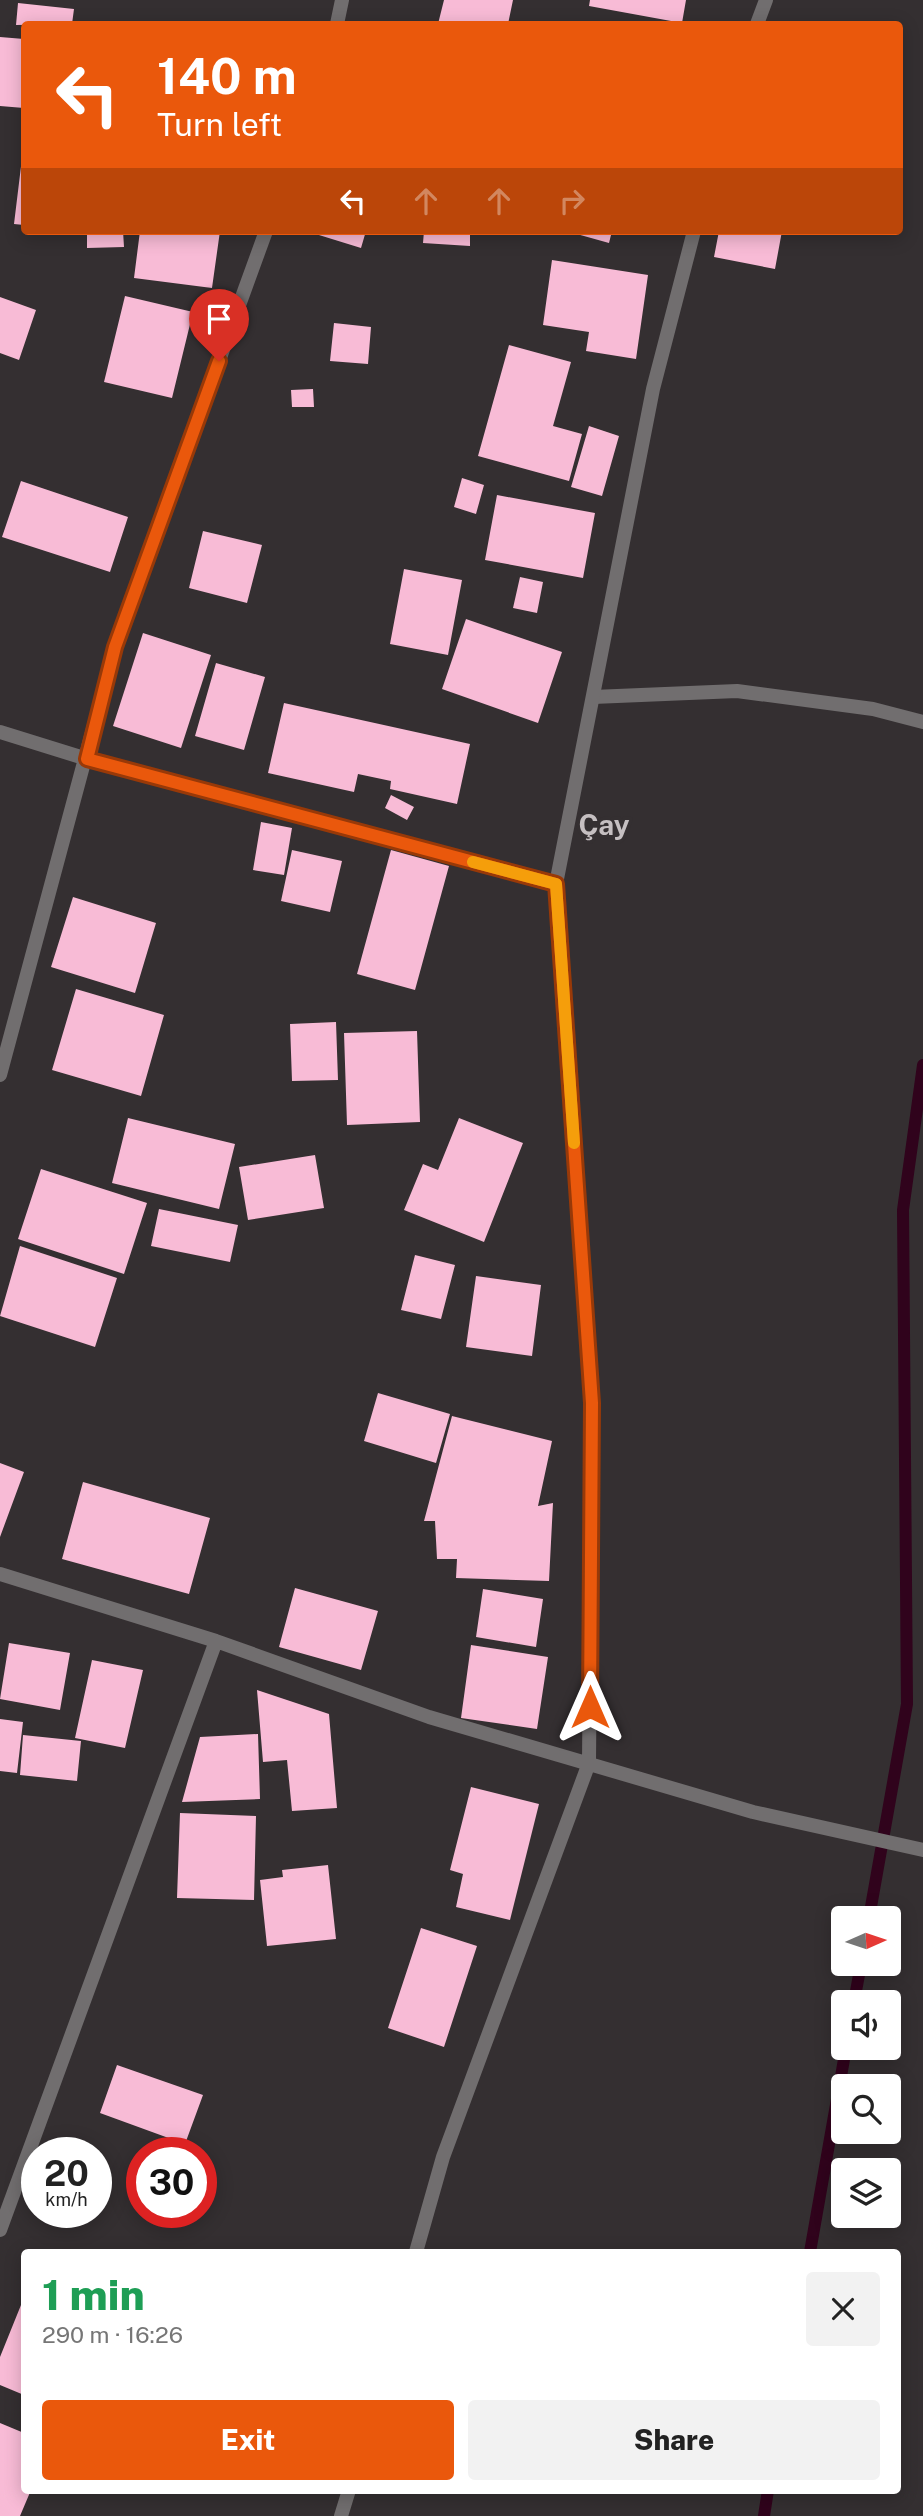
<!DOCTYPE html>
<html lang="en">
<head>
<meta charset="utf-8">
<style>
  :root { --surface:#fff; --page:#f2f2f2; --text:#222; --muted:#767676; --accent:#ea580c }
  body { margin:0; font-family:"Public Sans",sans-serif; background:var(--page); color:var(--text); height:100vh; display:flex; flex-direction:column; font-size:26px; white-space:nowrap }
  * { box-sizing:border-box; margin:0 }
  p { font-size:23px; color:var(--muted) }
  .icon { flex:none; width:38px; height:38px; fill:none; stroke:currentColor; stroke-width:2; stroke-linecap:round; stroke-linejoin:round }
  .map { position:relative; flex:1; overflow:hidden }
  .sheet { position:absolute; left:21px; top:2249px; width:880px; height:245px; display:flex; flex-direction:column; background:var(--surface); border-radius:7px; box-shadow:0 4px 18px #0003 }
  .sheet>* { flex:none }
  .banner { position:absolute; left:21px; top:21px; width:882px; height:214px; border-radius:7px; box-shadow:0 4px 18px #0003; background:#ea580c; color:#fff; overflow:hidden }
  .needle { width:46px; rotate:87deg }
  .buttons { position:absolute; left:831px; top:1906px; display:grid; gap:14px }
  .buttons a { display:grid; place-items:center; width:70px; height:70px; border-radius:7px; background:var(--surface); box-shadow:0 4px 18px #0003; font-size:35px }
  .speed { position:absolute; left:21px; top:2137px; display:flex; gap:14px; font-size:35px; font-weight:700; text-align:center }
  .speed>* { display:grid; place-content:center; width:91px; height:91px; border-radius:50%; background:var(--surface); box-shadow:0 4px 18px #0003; line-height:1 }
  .speed small { font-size:18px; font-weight:400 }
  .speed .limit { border:10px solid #d22; background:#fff; color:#111 }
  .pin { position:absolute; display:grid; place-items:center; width:60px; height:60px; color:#fff; margin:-72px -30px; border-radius:50% 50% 50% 0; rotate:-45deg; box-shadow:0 0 7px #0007 }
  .pin .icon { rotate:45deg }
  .me { position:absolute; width:77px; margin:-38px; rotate:0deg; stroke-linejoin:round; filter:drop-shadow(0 0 5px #0008) }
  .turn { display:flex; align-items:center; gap:24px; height:147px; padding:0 21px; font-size:32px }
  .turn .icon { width:91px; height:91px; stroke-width:2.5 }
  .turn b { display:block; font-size:49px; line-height:60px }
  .lanes { display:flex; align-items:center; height:66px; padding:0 21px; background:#0003; justify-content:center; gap:35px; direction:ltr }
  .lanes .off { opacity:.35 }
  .round { display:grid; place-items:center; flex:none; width:74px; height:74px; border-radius:7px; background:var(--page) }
  .overview { display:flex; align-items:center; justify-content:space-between; height:119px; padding:0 21px }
  h1 { font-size:42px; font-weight:800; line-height:52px; color:#1e9e55 }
  .button { display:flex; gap:14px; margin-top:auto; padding:14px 21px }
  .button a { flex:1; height:80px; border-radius:7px; background:var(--accent); color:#fff; font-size:28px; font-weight:800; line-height:80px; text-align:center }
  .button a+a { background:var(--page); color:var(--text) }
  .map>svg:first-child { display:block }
</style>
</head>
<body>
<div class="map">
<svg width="923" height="2516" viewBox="0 0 923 2516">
  <rect width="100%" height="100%" fill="#342f31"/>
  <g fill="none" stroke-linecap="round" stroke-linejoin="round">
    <path stroke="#30031c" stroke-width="12" d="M869,1918L907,1704L903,1210L923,1065
      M854,2002L861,1964
      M810,2252L846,2048
      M764,2516L768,2490"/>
  </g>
  <path fill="#f8bbd6" d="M444,0H513L508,24H438Z
    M590,0H686L682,23L589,6Z
    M18,3L74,9L72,24L16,25Z
    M0,37L24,39V108L0,106Z
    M23,150H24V225L14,224Z
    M87,231H123L124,247L87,248Z
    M140,231H220L212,288L134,278Z
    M306,231H366L361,248Z
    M424,231H470V246L423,243Z
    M566,231H612L609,243Z
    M719,231H782L775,269L714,257Z
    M552,260L648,275L636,359L586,351L589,332L543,325Z
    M125,296L193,312L172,398L104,382Z
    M0,297L36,310L19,360L0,353Z
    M334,323L371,327L368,364L330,361Z
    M509,345L571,362L553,426L582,434L569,481L478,456Z
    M313,389L314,407H292L291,390Z
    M589,426L619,436L602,496L571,487Z
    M462,478L484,485L476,514L454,507Z
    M21,481L128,517L110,572L2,537Z
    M497,495L595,513L583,578L485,560Z
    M203,531L262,545L247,603L189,588Z
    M404,569L462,580L448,655L390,644Z
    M520,577L543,582L537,613L513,608Z
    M466,619L562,652L538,723L442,689Z
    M143,633L211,655L181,748L113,726Z
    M216,663L265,677L244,750L195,736Z
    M284,703L470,744L457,804L390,789L391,781L358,774L354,792L268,773Z
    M391,795L414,807L407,820L385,808Z
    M261,822L292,828L284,875L253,870Z
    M292,850L342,861L330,912L281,901Z
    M391,850L449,866L415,990L357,974Z
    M73,897L156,923L135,993L51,967Z
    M76,989L164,1015L141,1096L52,1070Z
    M336,1022L338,1080L292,1081L290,1024Z
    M417,1031L420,1122L347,1125L344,1033Z
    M128,1118L235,1144L219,1209L112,1183Z
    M459,1118L523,1143L484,1242L404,1210L423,1164L438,1170Z
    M315,1155L324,1208L248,1220L239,1167Z
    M41,1169L147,1203L124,1274L18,1239Z
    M159,1209L238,1225L230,1262L151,1246Z
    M20,1246L117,1278L95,1347L0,1316Z
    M415,1255L455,1265L441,1319L401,1310Z
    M476,1276L541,1285L532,1356L466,1347Z
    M378,1393L450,1414L436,1463L364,1441Z
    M452,1416L552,1441L538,1506L553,1503L549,1581L456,1578L457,1559H437L435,1521H424Z
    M0,1463L24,1472L0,1537Z
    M83,1482L210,1518L189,1594L62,1559Z
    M295,1588L378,1611L361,1670L279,1647Z
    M483,1589L543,1599L536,1647L476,1637Z
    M9,1643L70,1653L60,1710L0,1699Z
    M471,1645L548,1657L537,1729L461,1718Z
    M92,1660L143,1670L125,1748L75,1738Z
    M257,1690L329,1714L337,1808L292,1811L287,1760L263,1762Z
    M0,1719L23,1722L17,1773L0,1771Z
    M258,1734L260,1799L182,1802L200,1737Z
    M23,1735L81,1741L77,1781L20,1775Z
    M471,1787L539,1804L510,1920L456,1907L463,1874L450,1870Z
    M180,1813L256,1816L254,1900L177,1898Z
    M328,1865L336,1939L267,1946L260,1880L283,1877L282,1870Z
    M421,1928L477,1946L444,2047L388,2028Z
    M117,2065L203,2095L185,2144L100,2113Z
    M21,2305L24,2306V2395L0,2385V2357Z
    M0,2423L24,2433V2490H31L20,2516H0Z"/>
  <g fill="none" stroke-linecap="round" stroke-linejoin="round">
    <path stroke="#716e6f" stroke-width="14" d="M593,697L737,691L873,709L923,722"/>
    <path stroke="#716e6f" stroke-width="14" d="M337,24L342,0
      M757,24L766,0
      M0,732L87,759L556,884
      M0,1075L115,647L266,231
      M0,1574L216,1641L429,1717L753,1812L923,1850
      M0,2230L216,1641
      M416,2252L443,2157L589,1763L592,1403L556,884L653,389L694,231
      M341,2516L349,2490"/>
  </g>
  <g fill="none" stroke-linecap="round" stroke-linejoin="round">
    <defs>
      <path id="route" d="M219,361L115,647L87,759L556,884L592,1403L590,1707"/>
    </defs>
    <use href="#route" stroke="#983908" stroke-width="18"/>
    <use href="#route" stroke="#ea580c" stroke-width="12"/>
    <path stroke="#f59e0b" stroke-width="12" d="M473,862L556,884L574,1143"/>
  </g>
  <g text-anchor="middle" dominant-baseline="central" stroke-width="7" stroke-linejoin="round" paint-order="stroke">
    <g font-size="28" font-weight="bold" fill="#c5bfc1" stroke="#342f31">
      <text x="604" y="824">Çay</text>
    </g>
  </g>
</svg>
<div class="buttons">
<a><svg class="needle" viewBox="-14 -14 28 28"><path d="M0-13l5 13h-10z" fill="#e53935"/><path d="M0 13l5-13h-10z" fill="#767676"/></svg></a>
<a><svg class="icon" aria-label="sound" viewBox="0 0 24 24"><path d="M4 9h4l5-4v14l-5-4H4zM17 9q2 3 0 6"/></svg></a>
<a><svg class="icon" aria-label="search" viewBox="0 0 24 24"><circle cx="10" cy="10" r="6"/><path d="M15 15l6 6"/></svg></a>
<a><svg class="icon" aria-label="layers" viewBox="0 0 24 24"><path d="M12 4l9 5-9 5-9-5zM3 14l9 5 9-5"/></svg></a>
</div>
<div class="speed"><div>20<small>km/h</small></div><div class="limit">30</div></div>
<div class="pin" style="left:219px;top:361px;background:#d93025"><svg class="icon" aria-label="arrive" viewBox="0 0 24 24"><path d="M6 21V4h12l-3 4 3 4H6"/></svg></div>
<svg class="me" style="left:590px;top:1707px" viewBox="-20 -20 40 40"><path d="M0-17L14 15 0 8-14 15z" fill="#ea580c" stroke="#fff" stroke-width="4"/></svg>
<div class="banner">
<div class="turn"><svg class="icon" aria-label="left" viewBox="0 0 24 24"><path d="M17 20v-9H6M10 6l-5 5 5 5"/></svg><div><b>140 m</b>Turn left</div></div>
<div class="lanes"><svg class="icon" aria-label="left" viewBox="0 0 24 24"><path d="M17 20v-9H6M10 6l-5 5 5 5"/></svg><svg class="icon off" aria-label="ahead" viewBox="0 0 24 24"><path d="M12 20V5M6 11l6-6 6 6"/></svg><svg class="icon off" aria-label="ahead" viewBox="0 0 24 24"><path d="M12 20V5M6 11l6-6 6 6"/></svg><svg class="icon off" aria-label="right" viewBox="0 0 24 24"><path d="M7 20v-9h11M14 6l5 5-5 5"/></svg></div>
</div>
<section class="sheet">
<div class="overview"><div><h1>1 min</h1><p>290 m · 16:26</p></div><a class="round"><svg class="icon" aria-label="close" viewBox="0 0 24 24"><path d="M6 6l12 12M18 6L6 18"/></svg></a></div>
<div class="button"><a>Exit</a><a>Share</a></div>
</section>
</div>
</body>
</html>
